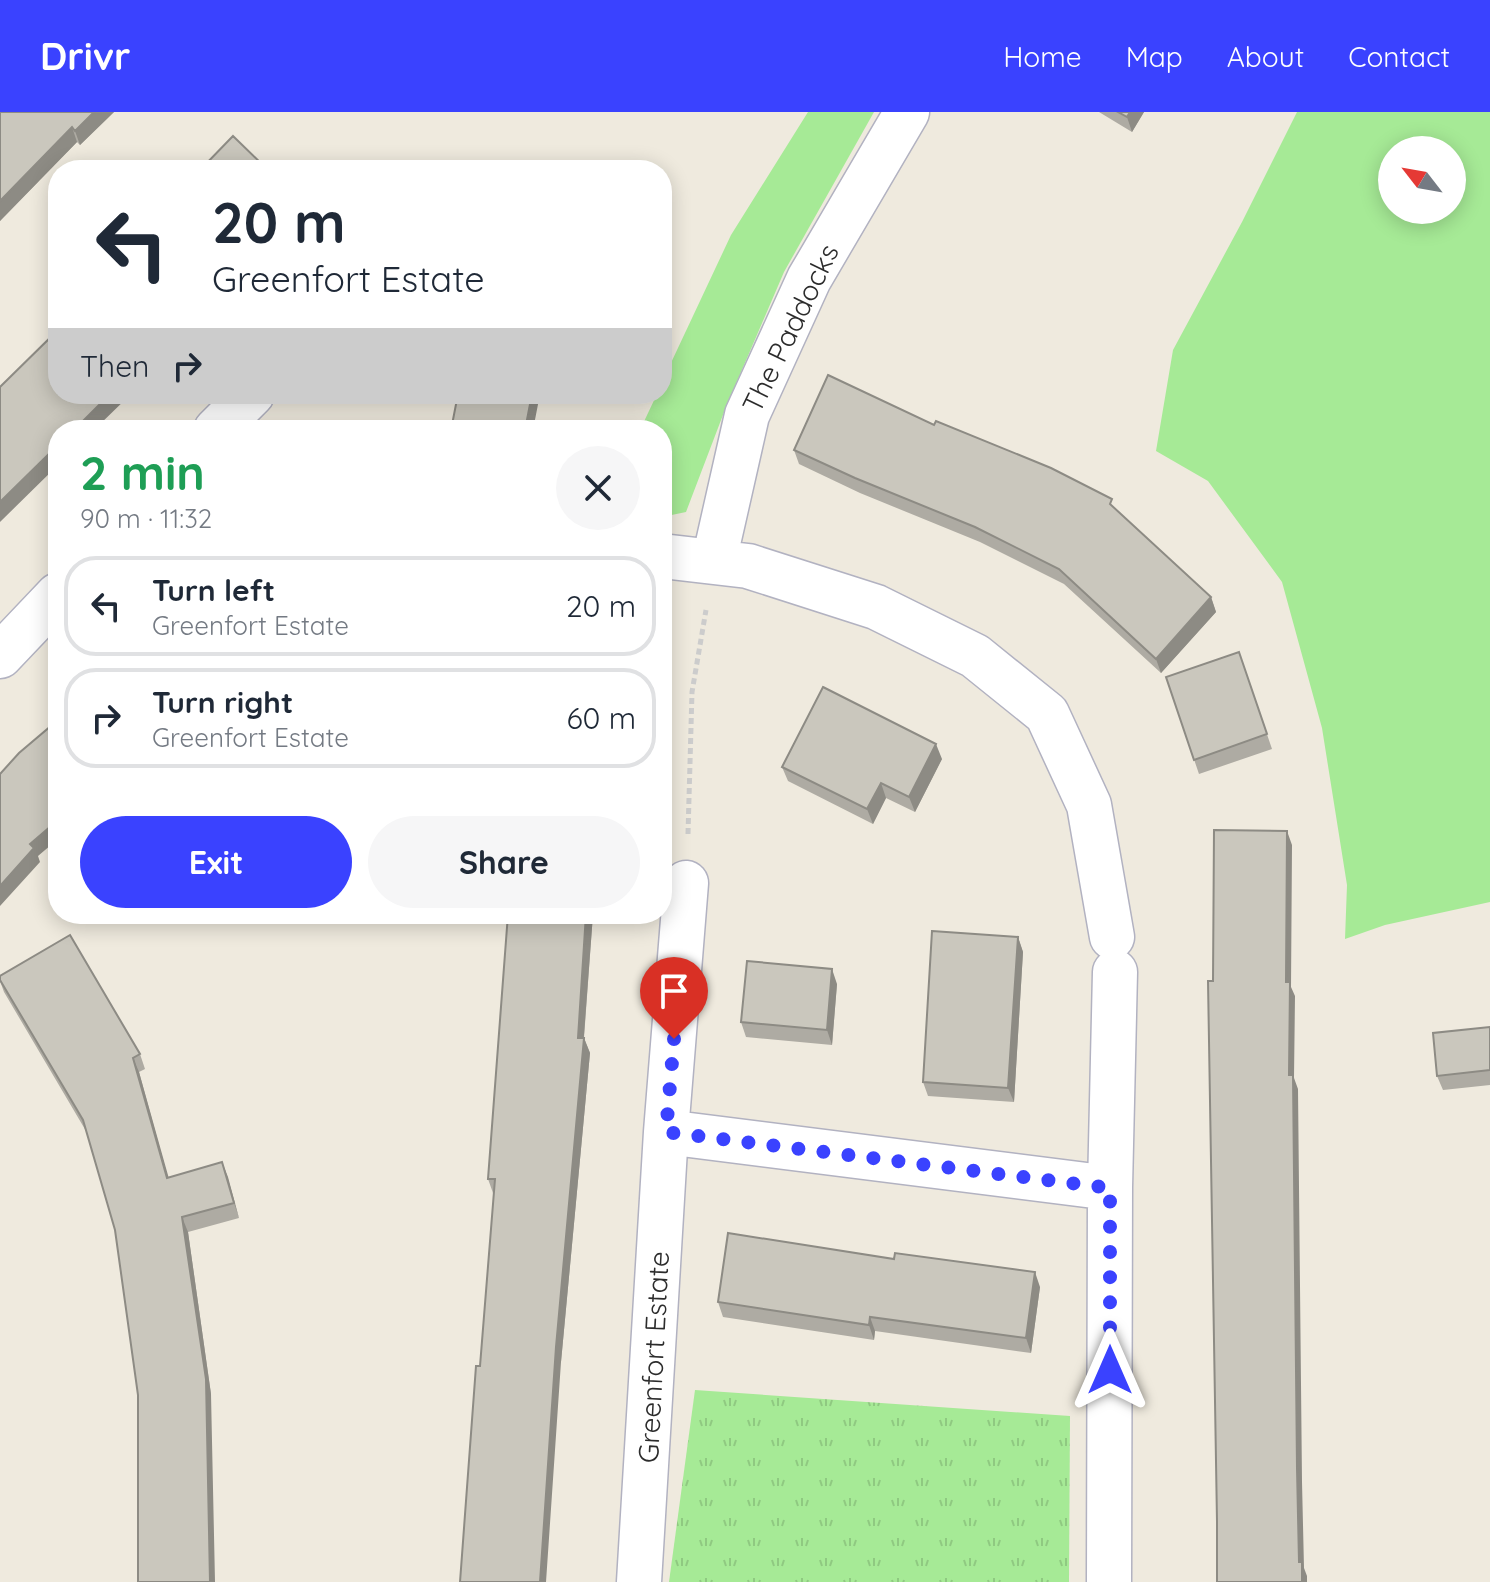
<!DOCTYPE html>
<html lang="en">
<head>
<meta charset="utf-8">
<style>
  :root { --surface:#fff; --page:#f6f6f7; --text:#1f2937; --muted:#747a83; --line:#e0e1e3; --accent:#3a42ff }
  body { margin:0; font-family:Quicksand,sans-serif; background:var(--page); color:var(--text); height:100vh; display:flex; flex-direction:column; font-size:30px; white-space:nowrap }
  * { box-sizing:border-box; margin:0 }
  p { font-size:26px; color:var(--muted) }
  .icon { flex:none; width:44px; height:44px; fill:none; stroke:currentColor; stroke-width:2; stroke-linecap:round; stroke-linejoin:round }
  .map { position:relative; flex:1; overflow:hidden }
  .panel { position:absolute; left:48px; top:308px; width:624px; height:504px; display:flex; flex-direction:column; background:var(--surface); border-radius:32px; box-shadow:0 4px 20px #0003 }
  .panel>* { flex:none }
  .hud { position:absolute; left:48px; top:48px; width:624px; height:244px; border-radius:32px; box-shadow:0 4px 20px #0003; background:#fff; color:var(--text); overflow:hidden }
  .needle { width:52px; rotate:301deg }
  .tools { position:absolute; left:1378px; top:24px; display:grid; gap:16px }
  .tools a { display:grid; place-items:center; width:88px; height:88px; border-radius:50%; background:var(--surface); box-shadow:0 4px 20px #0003; font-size:40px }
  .pin { position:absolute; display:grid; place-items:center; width:68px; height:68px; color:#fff; margin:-82px -34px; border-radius:50% 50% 50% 0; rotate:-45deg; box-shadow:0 0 8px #0007 }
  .pin .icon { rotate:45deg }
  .me { position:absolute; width:88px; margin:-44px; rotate:0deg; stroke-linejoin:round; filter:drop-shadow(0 0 6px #0008) }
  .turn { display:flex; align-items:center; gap:28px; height:168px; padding:0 32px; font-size:36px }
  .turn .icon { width:104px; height:104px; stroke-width:2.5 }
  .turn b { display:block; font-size:56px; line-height:68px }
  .then { display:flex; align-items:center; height:76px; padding:0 32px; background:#0003; gap:16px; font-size:30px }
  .round { display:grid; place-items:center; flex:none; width:84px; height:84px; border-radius:42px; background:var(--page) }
  .head { display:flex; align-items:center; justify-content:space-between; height:136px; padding:0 32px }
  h1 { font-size:48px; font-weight:800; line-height:60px; color:#1e9e55 }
  .action { display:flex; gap:16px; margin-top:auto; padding:16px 32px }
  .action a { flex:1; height:92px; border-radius:48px; background:var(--accent); color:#fff; font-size:32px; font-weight:800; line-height:92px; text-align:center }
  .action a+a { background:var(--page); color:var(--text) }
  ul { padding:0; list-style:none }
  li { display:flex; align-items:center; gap:24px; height:100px; margin:0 16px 12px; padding:0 16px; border:4px solid var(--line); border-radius:32px }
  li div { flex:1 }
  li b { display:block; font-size:30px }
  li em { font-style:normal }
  header { display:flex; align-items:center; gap:48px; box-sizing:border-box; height:112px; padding:0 40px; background:var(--accent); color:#fff }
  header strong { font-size:38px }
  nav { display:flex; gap:44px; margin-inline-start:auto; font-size:28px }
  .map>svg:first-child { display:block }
</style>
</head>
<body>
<header>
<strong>Drivr</strong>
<nav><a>Home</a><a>Map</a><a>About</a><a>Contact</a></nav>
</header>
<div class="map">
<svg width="1490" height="1470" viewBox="0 0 1490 1470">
  <defs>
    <pattern id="park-tufts" width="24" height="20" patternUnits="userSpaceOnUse" patternTransform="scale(2)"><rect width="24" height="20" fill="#a6ea96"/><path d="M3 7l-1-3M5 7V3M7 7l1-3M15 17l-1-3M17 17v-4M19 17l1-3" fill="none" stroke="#8fc981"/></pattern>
  </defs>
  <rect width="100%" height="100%" fill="#efeade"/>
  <path fill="#a6ea96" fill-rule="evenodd" d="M808,0H874L784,160L726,295L686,400L662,405V318H640L657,282H662V270L731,123Z
    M1297,0H1490V790L1385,813L1345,827L1347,773L1322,616L1282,470L1208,369L1156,339L1173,238L1242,110ZM1392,38H1452V98H1392Z"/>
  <path fill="url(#park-tufts)" d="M695,1278L1070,1304L1069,1470H669Z"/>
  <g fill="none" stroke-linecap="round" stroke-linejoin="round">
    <defs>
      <path id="minor" d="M216,318L252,282
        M662,444L748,454L876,495L975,544L1047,602L1089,693L1112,825
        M714,449L747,303L809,167L907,0
        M0,544L58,483
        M666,1020L1110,1076
        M639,1470L666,1020L686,771
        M1109,1470L1110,1076L1115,860"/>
    </defs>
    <use href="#minor" stroke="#b2b2c1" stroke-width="47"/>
    <path stroke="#ccc" stroke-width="5" stroke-dasharray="6 4" stroke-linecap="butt" d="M688,722L692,580L706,498"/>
    <use href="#minor" stroke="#fff" stroke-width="44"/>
  </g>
  <path fill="#aeaba3" d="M0,0H114L80,33L77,30L0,109Z
    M1099,0H1144L1132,20Z
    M794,338L1116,398L1211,485L1216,500L1161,561L1064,472L980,430L860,381L799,352Z
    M1239,540L1272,637L1199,662L1166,565Z
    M942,647L915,700L886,686L873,712L788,669L782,655Z
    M593,802L584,926L590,941L561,1250L480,1254L494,1082L493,1081L488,1067Z
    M1018,825L1023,840L1014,990L928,984L923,970Z
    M0,864L140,942L145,957L139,960L168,1066L222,1050L239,1106L188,1120L211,1282L138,1283L115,1118L86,1019L4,880L0,869Z
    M837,872L832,933L746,925L741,910Z
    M1490,915V973L1443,978L1437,964Z
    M1040,1175L1031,1241L875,1219L874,1228L723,1205L718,1190Z"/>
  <path fill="#8d8b84" d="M94,0H114L80,33L75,19Z
    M1130,0H1144L1132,20L1127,5Z
    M72,15L77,30L0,109V89Z
    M110,282H131L94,318H74Z
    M532,282H540L533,318H525Z
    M58,333V353L0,410V390Z
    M1211,485L1216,500L1161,561L1156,547Z
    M936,632L942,647L915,700L909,685Z
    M881,671L886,686L873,712L867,697Z
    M58,708V727L38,744L40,750L0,794V774L30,732Z
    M1287,719L1292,733L1291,875L1295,884L1294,966L1298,977L1302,1370L1304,1456L1307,1464V1470H1302L1299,1450L1286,870Z
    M586,802H593L583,936L584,926L590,941L561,1250L546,1470H540Z
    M1018,825L1023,840L1014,990L1008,976Z
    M832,857L837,872L832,933L827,918Z
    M133,946L139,960L173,1081L167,1066Z
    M222,1050L228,1065L239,1106L234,1091Z
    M182,1105L188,1120L211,1282L215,1470H210Z
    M1035,1160L1040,1175L1031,1241L1026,1226Z
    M870,1205L875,1219L874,1228L869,1213Z"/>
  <path fill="#cac7bd" stroke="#8d8b84" stroke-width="2" d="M0,0H94L75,19L72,15L0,89Z
    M1118,0H1130L1127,5Z
    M233,24L268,58H200Z
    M58,218V282H110L74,318H58V333L0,390V275Z
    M828,263L934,313L936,309L1051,356L1112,387L1110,392L1211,485L1156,547L1059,457L975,415L855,366L794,338Z
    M458,282H532L525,318H451Z
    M1239,540L1267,622L1194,648L1166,565Z
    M823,575L936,632L909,685L881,671L867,697L782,655Z
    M58,608V708L30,732L34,736L0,774V662L19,641Z
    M1214,718L1287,719L1286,870H1290L1289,963H1293L1297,1356L1299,1450H1302V1470H1217V1409L1208,869H1213Z
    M508,802H586L578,926H584L556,1235L540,1470H460L476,1254H480L495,1067H488Z
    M932,819L1018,825L1008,976L923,970Z
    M70,823L140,942L133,946L167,1066L222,1050L234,1091L182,1105L206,1267L210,1470H138V1283L115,1118L83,1008L0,868V864Z
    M747,849L832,857L827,918L741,910Z
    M1490,915V958L1437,964L1433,921Z
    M728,1121L894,1147L895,1141L1035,1160L1026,1226L870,1205L869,1213L718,1190Z"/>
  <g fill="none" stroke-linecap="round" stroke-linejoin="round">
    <path stroke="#3a42ff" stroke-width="14" stroke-dasharray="0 25.2" d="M674,927L666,1020L1110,1076V1258"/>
  </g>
  <g text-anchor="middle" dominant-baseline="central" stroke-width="7" stroke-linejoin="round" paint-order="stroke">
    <g font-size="28" fill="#2c2c2c" stroke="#fff">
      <text transform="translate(790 216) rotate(-64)">The Paddocks</text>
      <text transform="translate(653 1245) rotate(-87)">Greenfort Estate</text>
    </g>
  </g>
</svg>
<div class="tools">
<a><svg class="needle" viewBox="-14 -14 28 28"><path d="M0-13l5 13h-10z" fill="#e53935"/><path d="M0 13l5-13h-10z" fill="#747a83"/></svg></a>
</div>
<div class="pin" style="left:674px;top:927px;background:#d93025"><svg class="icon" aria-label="arrive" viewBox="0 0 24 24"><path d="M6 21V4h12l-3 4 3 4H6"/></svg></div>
<svg class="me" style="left:1110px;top:1258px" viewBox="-20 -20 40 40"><path d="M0-17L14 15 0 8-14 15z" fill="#3a42ff" stroke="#fff" stroke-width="4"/></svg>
<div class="hud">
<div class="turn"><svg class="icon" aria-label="left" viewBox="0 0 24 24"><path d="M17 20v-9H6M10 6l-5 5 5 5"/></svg><div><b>20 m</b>Greenfort Estate</div></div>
<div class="then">Then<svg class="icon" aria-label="right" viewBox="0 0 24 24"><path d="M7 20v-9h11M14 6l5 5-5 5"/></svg></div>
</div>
<section class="panel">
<div class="head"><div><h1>2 min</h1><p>90 m · 11:32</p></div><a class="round"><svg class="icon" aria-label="close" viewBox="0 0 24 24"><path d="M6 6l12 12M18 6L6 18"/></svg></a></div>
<ul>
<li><svg class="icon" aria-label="left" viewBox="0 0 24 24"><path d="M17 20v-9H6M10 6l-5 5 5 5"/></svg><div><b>Turn left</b><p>Greenfort Estate</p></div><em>20 m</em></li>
<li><svg class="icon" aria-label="right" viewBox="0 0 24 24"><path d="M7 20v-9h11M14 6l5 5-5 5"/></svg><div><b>Turn right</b><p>Greenfort Estate</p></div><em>60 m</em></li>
</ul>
<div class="action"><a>Exit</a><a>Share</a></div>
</section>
</div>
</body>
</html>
